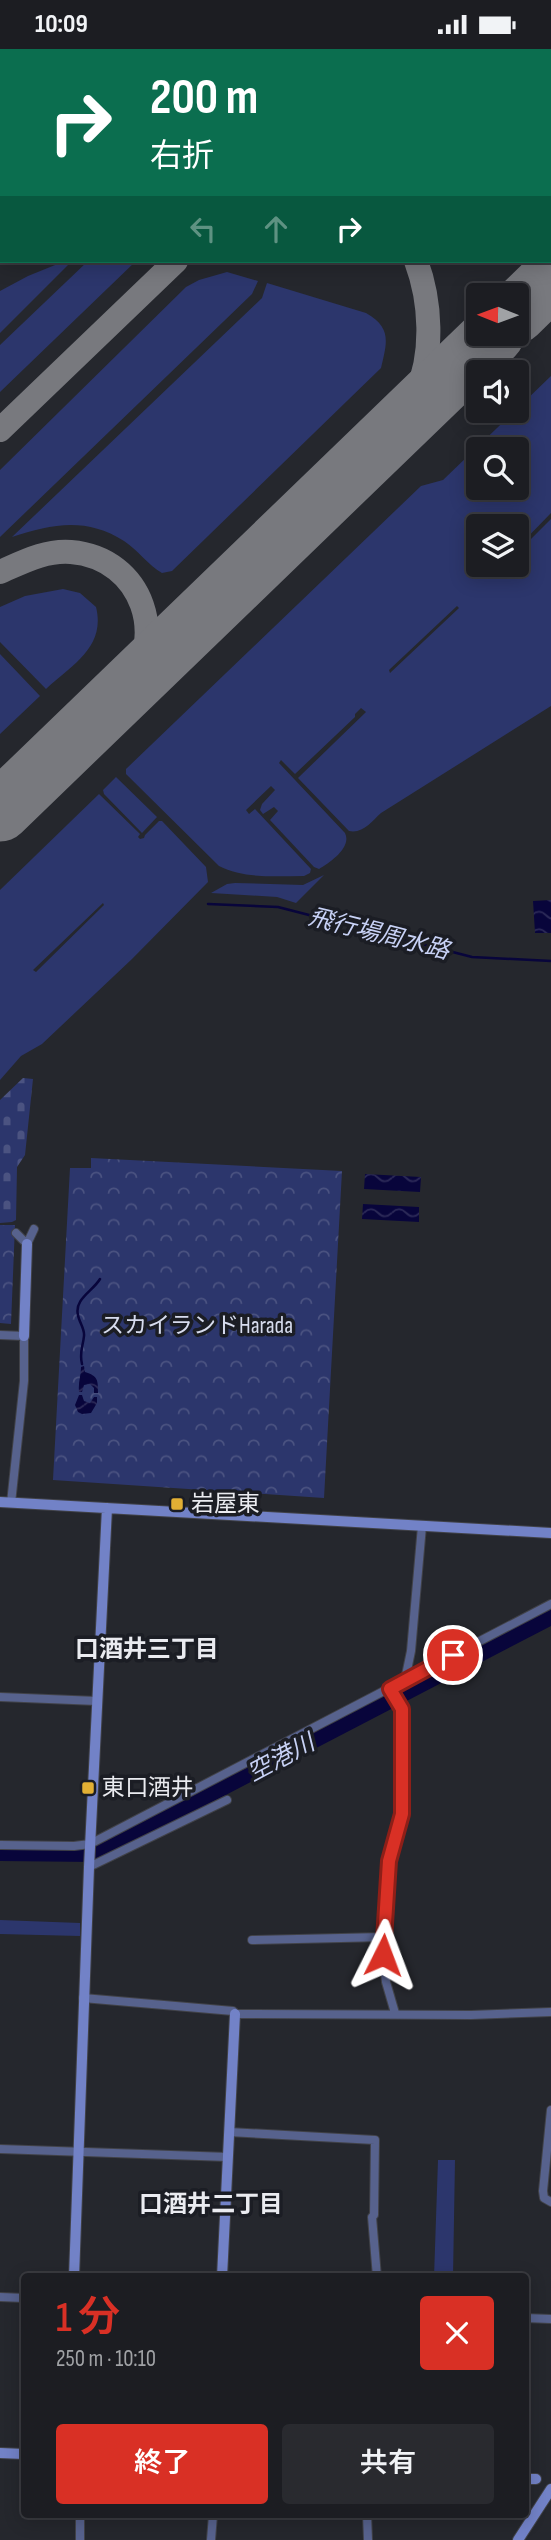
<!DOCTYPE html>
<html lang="ja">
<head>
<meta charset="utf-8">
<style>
  :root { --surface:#1c1d22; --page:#292a2f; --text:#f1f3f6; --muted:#a0a2a5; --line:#3a3b40; --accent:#d93025 }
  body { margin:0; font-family:"Sofia Sans Condensed","Noto Sans JP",sans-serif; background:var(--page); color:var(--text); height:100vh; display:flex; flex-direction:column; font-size:26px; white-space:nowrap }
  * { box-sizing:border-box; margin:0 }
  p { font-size:23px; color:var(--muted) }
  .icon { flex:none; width:38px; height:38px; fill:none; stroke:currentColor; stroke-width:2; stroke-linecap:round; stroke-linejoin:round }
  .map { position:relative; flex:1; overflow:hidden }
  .details { position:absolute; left:21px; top:2224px; width:508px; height:245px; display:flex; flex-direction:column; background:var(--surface); border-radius:7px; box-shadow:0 4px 18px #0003,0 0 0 2px var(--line) }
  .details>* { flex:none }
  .top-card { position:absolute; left:0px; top:0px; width:551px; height:214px; box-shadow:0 4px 18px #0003,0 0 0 2px var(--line); background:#0b6e4f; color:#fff; overflow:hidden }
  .needle { width:46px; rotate:271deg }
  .fabs { position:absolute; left:466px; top:234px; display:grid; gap:14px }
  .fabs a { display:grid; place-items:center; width:63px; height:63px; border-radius:7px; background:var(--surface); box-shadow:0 4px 18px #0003,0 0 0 2px var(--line); font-size:35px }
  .pin { position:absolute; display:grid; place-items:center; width:60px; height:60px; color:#fff; margin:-30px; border:4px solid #fff; border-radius:50%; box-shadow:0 2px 7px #0007 }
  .me { position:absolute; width:77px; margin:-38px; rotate:3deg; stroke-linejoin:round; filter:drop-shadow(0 0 5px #0008) }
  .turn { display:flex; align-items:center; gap:24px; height:147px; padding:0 35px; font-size:32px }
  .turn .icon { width:91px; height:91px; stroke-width:2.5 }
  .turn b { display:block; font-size:49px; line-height:60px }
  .lanes { display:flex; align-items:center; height:66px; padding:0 35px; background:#0003; justify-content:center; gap:35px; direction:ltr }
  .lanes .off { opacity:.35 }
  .round { display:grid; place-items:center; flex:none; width:74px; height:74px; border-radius:7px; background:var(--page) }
  .summary { display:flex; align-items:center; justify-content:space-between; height:119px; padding:0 35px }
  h1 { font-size:42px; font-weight:600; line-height:52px; color:var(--accent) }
  .button { display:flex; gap:14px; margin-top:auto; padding:14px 35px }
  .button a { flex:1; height:80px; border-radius:7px; background:var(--accent); color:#fff; font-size:28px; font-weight:600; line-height:80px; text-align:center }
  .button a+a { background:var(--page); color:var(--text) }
  .status { display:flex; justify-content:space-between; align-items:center; height:49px; padding:0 35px; background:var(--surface); direction:ltr }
  .status svg { height:19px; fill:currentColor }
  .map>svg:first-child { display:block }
</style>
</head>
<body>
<div class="status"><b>10:09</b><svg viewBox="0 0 49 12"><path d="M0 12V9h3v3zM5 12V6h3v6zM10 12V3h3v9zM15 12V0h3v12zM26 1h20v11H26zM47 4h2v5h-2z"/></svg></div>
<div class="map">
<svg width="551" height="2491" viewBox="0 0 551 2491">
  <defs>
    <pattern id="cemetery-stones" width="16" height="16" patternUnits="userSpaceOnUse" patternTransform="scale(1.75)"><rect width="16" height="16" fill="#2c366c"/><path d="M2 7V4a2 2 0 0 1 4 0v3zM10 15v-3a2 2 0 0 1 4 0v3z" fill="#4b5381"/></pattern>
    <pattern id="park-crowns" width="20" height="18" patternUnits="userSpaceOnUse" patternTransform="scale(1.75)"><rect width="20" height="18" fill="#2c366c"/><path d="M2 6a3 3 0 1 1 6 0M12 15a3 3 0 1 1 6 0" fill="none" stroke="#4b5381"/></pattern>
    <pattern id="water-waves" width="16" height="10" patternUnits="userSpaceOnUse" patternTransform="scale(1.75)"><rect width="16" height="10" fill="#08053b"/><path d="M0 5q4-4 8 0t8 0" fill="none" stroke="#2c2a58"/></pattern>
  </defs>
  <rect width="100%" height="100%" fill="#25272d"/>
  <path fill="#2c366c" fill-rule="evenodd" d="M60,212H72L0,284V242L28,227L60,214Z
    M88,212H136L0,343V296Z
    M227,223L258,232L252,245L0,488V421L186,238L199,231Z
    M267,234L366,264C392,279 387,293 381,319L172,522L162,524C148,516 138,501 124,492C86,468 52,475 12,488L262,249Z
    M551,327V464L518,498L521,500L551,470V657L381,764C372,772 363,785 349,782L298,729L366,663L361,659L355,665V668L295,725L281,711L279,714L345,784C352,798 331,813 319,820L314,818L270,771L278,762L274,758L263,765L260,761L262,755L275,741L271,737L246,761L249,765L255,760L311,820L310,824L304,827C276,827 244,830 219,817L126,725V720L421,437L443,431ZM478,401H516V439H478ZM478,478H516V516H478ZM457,557L459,559L390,624L389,621Z
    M63,540L80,544L96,558C106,598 72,616 46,640L0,593V558L25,547Z
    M0,605L40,647L0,685Z
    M116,728L157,768L142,784L104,745L103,741Z
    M99,745L140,785L138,788L140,790L144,789L145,786L159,772H162L206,818L208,833L132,910L42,995L21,1007L0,1031V841ZM103,854L104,856L36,923L33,921Z
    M324,826L296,854L277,848L211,844L227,835L235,834L303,836Z
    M0,1871L80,1874V1887L0,1885Z
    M438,2111H455L453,2228H434Z"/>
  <path fill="url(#cemetery-stones)" d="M23,1029L33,1030L25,1106L17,1118L16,1171L12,1173L0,1174V1051Z"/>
  <path fill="url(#park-crowns)" d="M91,1109L342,1122L324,1449L53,1431L70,1119H91Z
    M0,1176H15L11,1275L0,1274Z"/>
  <path fill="url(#water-waves)" d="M551,851V884H535L533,852Z
    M365,1125L421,1128L420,1143L364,1140Z
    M363,1155L419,1158V1173L362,1170Z
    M84,1317L85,1323C98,1327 98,1331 98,1344H94V1339L90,1335L84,1336L82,1343H79C78,1333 81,1327 81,1318Z
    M79,1346H82L84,1352L90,1354L94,1348H97V1354L91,1364L82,1365L78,1363L75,1356Z"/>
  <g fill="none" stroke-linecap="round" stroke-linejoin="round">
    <path stroke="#08053b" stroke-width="2.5" d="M208,855L278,858L472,908L551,912
      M82,1315C79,1303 83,1298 84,1287C85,1280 79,1273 78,1266C74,1250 93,1242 100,1230"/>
    <path stroke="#08053b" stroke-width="16" d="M520,0L523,2
      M296,2L301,0
      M550,18L551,19
      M0,172L2,171
      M0,1804L95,1805L551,1568"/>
    <path stroke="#78797e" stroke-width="24" d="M0,381L176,212
      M378,397C393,382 408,365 416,345C434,305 431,252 416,212
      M0,523C23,513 45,501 71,503C144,509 170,592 123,643"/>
    <path stroke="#78797e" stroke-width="61" d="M516,264L551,230
      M0,762L494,285"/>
    <defs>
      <path id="street" d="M250,2L253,0
        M0,74L2,75
        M16,1184L27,1195L34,1180
        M0,1286L24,1287V1332L11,1454
        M405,1631L411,1602L422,1477
        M390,1640L402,1659L404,1680L402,1765L389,1812L383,1906L386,1933L395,1964
        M0,1648L97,1652
        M0,1796L74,1797L90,1795L551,1555
        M89,1818L227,1751
        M252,1891L384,1888
        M83,1949L233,1962L235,1965L471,1966L551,1963
        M551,2061L543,2142L544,2149L551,2153
        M229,2083L375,2091L374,2166L372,2168L377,2228
        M0,2100L228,2108
        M0,2248L24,2249
        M525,2269L551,2270
        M80,2466V2491
        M367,2466L368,2491
        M211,2491L213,2466"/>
      <path id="secondary" d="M24,1287L27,1195
        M0,1453L551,1484
        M74,2228L89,1818L107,1459
        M222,2228L235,1965
        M0,2404L24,2405
        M525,2430H536
        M518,2491L551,2440"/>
    </defs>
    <use href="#street" stroke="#414248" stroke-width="10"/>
    <use href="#secondary" stroke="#414248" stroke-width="12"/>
    <use href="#street" stroke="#57628d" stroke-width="8"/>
    <use href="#secondary" stroke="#7282c7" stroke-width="10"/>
  </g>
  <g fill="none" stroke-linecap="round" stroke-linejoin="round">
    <defs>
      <path id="route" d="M383,1906L389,1812L402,1765V1660L390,1640L453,1606"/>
    </defs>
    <use href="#route" stroke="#8d1f18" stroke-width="18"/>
    <use href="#route" stroke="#d93025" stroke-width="12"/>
  </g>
  <g fill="#e2af34" stroke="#1b1d24" stroke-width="2.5">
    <rect x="170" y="1448" width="14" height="14" rx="3.5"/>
    <rect x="81" y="1732" width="14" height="14" rx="3.5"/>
  </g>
  <g text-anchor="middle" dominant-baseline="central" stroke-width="7" stroke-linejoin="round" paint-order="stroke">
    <g font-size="23" fill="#d7dcee" stroke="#1b1d24">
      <text x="197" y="1277">スカイランドHarada</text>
    </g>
    <g font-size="23" fill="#eaebf0" stroke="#1b1d24" text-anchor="start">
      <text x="191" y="1455">岩屋東</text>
      <text x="102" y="1739">東口酒井</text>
    </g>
    <g font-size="24" font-style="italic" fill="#c8d2f6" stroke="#1b1d24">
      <text transform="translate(379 885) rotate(14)">飛行場周水路</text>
      <text transform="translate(281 1709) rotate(-28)">空港川</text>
    </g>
    <g font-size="24" font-weight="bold" fill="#eaebf0" stroke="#1b1d24">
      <text x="147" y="1600">口酒井三丁目</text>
      <text x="211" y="2155">口酒井二丁目</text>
    </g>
  </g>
</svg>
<div class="fabs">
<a><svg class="needle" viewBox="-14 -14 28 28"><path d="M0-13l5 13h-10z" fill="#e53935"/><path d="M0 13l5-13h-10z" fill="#a0a2a5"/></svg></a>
<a><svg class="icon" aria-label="sound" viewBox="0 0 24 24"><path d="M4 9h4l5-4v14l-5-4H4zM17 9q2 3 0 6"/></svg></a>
<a><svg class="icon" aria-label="search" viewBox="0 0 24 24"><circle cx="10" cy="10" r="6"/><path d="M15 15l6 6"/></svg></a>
<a><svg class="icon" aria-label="layers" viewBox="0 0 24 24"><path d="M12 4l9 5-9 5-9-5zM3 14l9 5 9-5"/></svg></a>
</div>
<div class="pin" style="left:453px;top:1606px;background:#d93025"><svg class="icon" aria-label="arrive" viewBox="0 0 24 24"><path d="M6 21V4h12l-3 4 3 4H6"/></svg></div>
<svg class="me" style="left:383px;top:1906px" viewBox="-20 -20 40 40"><path d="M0-17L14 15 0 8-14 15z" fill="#d93025" stroke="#fff" stroke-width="4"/></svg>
<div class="top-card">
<div class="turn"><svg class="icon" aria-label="right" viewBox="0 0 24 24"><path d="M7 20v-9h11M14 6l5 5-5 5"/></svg><div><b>200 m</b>右折</div></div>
<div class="lanes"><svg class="icon off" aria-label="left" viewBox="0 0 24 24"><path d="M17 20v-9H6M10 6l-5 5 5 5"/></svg><svg class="icon off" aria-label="ahead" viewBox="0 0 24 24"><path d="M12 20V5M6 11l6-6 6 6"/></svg><svg class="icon" aria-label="right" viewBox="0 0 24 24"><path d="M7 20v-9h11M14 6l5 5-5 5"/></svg></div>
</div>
<section class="details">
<div class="summary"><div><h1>1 分</h1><p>250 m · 10:10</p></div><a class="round" style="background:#d93025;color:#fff"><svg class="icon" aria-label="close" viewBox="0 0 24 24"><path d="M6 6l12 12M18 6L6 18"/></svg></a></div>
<div class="button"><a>終了</a><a>共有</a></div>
</section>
</div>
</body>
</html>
